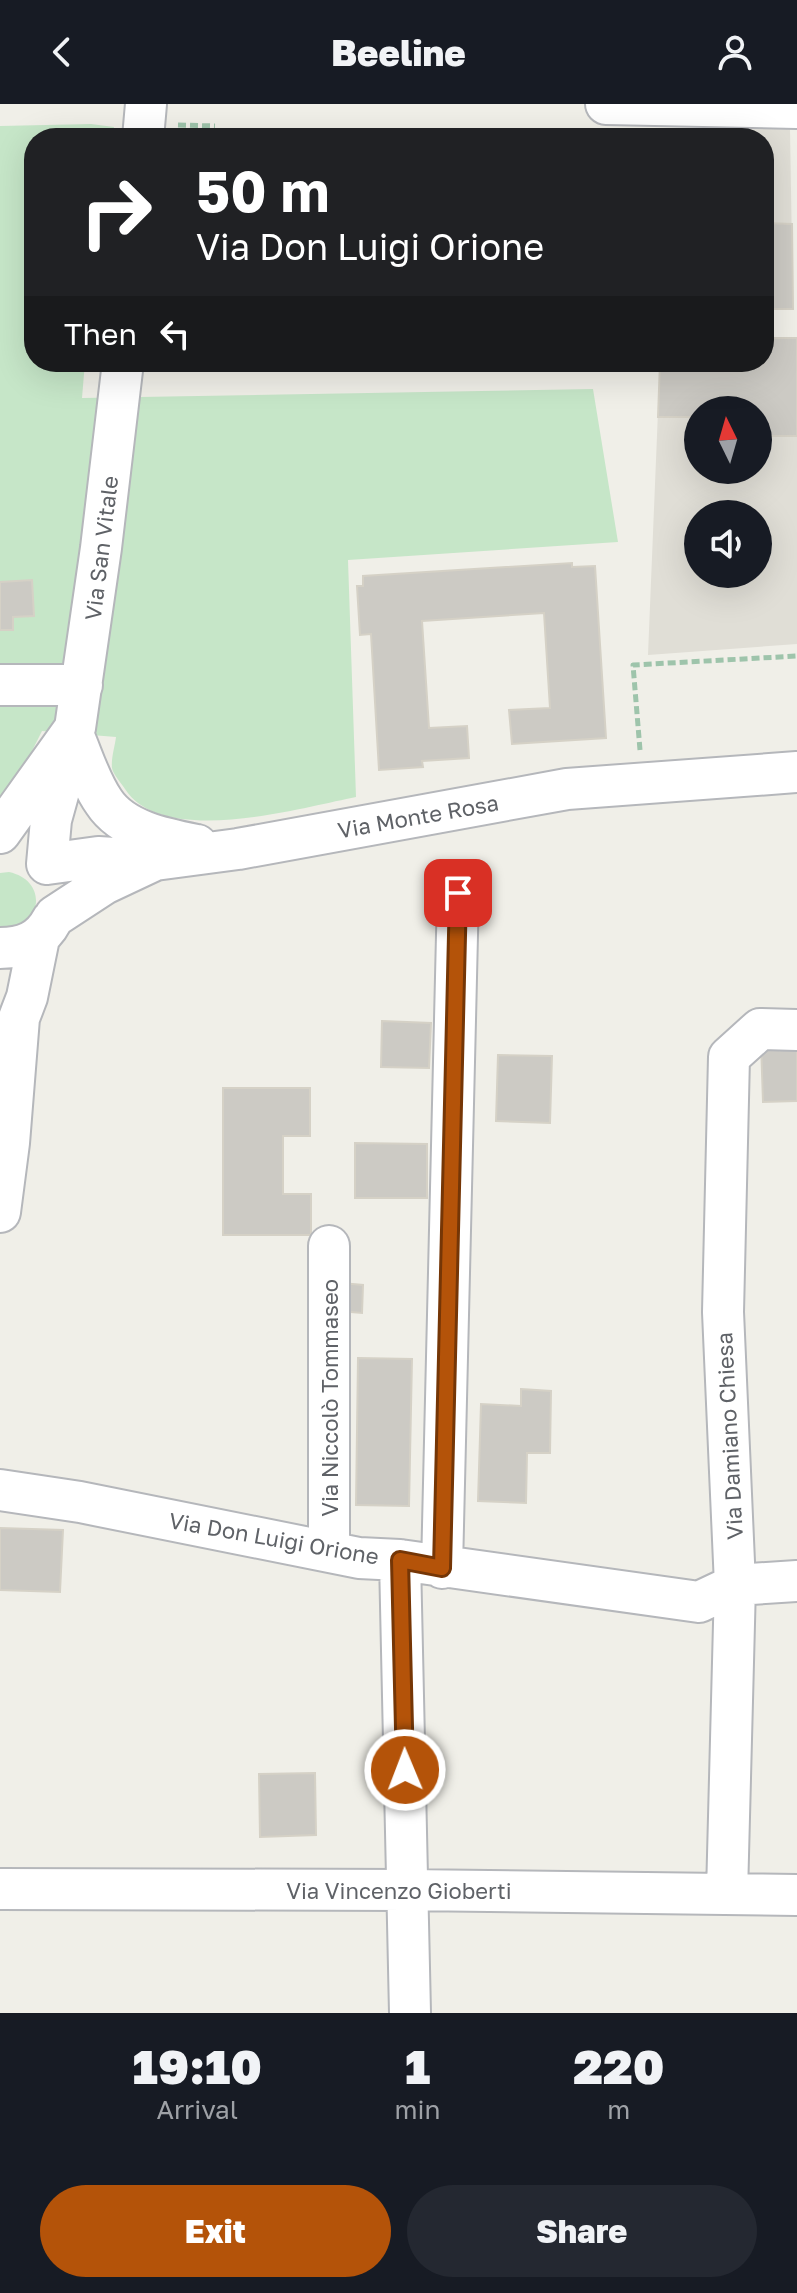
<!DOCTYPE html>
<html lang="en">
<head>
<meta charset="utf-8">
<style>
  :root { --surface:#171b24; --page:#242831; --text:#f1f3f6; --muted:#9ea1a6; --accent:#b45309 }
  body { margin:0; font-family:"Golos Text",sans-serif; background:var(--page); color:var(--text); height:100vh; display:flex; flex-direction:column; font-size:30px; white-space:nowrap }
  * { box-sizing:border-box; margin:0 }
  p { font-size:26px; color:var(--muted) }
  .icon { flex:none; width:44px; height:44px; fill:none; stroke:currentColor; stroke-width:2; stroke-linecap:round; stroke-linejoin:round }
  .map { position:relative; height:1909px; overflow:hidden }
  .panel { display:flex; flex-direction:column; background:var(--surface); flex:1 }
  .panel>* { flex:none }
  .top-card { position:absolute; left:24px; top:24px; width:750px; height:244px; border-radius:32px; box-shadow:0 8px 32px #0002; background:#202124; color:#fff; overflow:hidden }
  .needle { width:52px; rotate:355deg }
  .controls { position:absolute; left:684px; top:292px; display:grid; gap:16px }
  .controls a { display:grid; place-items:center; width:88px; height:88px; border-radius:50%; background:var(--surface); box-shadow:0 8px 32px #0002; font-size:40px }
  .pin { position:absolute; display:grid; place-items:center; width:68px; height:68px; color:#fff; margin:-34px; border-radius:16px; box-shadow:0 4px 12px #0006 }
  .me { position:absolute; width:88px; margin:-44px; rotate:359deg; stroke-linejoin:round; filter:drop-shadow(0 0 6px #0008) }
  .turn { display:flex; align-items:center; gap:28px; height:168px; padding:0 40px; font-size:36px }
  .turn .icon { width:104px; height:104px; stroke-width:2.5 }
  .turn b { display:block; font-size:56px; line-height:68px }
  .then { display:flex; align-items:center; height:76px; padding:0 40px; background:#0003; gap:16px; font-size:30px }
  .eta { display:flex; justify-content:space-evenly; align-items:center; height:136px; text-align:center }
  .eta b { font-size:48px; font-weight:800; line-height:56px }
  .cta { display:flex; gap:16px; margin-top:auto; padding:16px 40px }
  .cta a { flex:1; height:92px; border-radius:48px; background:var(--accent); color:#fff; font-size:32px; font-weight:800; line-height:92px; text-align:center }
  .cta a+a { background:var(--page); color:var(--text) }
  header { display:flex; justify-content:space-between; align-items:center; height:104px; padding:0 40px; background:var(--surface); font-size:36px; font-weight:800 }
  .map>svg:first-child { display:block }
</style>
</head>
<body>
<header><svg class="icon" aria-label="back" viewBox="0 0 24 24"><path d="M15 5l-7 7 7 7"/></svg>Beeline<svg class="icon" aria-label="person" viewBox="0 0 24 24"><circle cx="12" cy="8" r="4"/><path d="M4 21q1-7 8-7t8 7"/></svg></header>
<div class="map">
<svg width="797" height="1909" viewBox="0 0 797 1909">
  <rect width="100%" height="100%" fill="#f0efe8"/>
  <path fill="#e0ded6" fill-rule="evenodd" d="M790,25L793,205H764V34H524V28Z
    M764,234H797V540L648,551L660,258H764ZM698,306H758V366H698ZM698,410H758V470H698Z"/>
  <path fill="#c6e6c8" d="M91,20L114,23L112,34H34V258H85L82,294L593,285L618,438L348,456L356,693C300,704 163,744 125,685C121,679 113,670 112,664C111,654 115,642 116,633L42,627L22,667L0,692V22Z
    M9,768C51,777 41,829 0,824V769Z"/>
  <path fill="#cccac4" stroke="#d5d1c6" stroke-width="2" d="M764,119L792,120L793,205H764Z
    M764,234H797V332H758V306H698V313H658L660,258H764Z
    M572,459V463L595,462L606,634L512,640L509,606L550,604L544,509L422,517L429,624L467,622L469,654L422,657L423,663L379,666L371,530L360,531L357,482H363V472Z
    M32,476L34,512L13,513V526H0V478Z
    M382,917L431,919L429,964L381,963Z
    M797,937V997L763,998L761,939Z
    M498,951L552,952L550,1019L496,1017Z
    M223,984H310V1032H283V1090H311V1131H223Z
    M355,1039L427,1040V1094H355Z
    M341,1179L363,1181L362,1209L339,1207Z
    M358,1254L412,1255L409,1402L356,1401Z
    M521,1285L551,1287L550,1349H527L526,1399L478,1397L481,1300L521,1302Z
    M0,1424L63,1426L60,1488L0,1486Z
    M315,1669L316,1731L260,1733L259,1670Z"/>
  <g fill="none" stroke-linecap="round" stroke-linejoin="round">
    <defs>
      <path id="minor" d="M606,0L797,4
        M143,34L146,0
        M0,581H82
        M73,630C83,653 90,678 104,698C123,727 166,735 197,741
        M69,651L51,716L47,760L98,753L147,756
        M0,729L75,624L101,444L123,258
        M55,812L104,780L155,756L238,745L567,685L797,668
        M0,844C23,844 41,837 52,816
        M0,1108L9,1039L19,914L27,893L39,834
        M329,1142V1446
        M0,1386L80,1398L359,1454L400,1456L699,1498L735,1481L797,1477
        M400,1456L410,1909
        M442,1464L458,789
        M0,1785L407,1786L797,1791
        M727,1790L735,1481L723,1208L729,953L760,925L797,926"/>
    </defs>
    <use href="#minor" stroke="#b5b7bb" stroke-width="44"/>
    <path stroke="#9ec4ab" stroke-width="5" stroke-dasharray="8 4" stroke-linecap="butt" d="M178,21L215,22
      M640,646L633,561L797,552"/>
    <use href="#minor" stroke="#fff" stroke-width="40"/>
  </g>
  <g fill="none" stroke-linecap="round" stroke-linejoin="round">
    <defs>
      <path id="route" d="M405,1666L400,1456L442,1464L458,789"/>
    </defs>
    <use href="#route" stroke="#753606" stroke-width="20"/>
    <use href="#route" stroke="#b45309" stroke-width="14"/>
  </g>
  <g text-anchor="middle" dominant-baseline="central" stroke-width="8" stroke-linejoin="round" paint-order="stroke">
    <g font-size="22" fill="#5f6267" stroke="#fff">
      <text transform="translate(101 444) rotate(-83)">Via San Vitale</text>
      <text transform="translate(418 712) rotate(-10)">Via Monte Rosa</text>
      <text transform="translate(329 1294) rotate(-90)">Via Niccolò Tommaseo</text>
      <text transform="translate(729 1332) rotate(-93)">Via Damiano Chiesa</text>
      <text transform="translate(274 1434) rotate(10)">Via Don Luigi Orione</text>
      <text x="399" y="1786">Via Vincenzo Gioberti</text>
    </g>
  </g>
</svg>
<div class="controls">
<a><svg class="needle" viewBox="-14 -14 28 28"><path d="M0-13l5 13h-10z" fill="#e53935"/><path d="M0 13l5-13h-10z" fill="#9ea1a6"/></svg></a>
<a><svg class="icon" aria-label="sound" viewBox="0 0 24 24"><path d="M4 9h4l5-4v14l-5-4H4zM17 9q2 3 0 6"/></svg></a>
</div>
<div class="pin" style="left:458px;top:789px;background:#d93025"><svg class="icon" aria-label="arrive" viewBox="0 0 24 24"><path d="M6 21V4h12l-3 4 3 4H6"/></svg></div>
<svg class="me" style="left:405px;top:1666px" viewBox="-20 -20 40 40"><circle r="17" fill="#b45309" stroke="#fff" stroke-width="3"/><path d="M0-11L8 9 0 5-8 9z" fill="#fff"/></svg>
<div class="top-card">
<div class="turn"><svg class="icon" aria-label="right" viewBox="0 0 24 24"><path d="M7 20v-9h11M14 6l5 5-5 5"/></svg><div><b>50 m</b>Via Don Luigi Orione</div></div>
<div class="then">Then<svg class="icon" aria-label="left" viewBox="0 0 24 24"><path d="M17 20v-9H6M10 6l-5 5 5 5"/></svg></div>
</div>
</div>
<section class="panel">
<div class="eta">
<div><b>19:10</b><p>Arrival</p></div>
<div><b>1</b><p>min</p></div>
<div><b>220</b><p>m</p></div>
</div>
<div class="cta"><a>Exit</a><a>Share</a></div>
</section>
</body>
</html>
